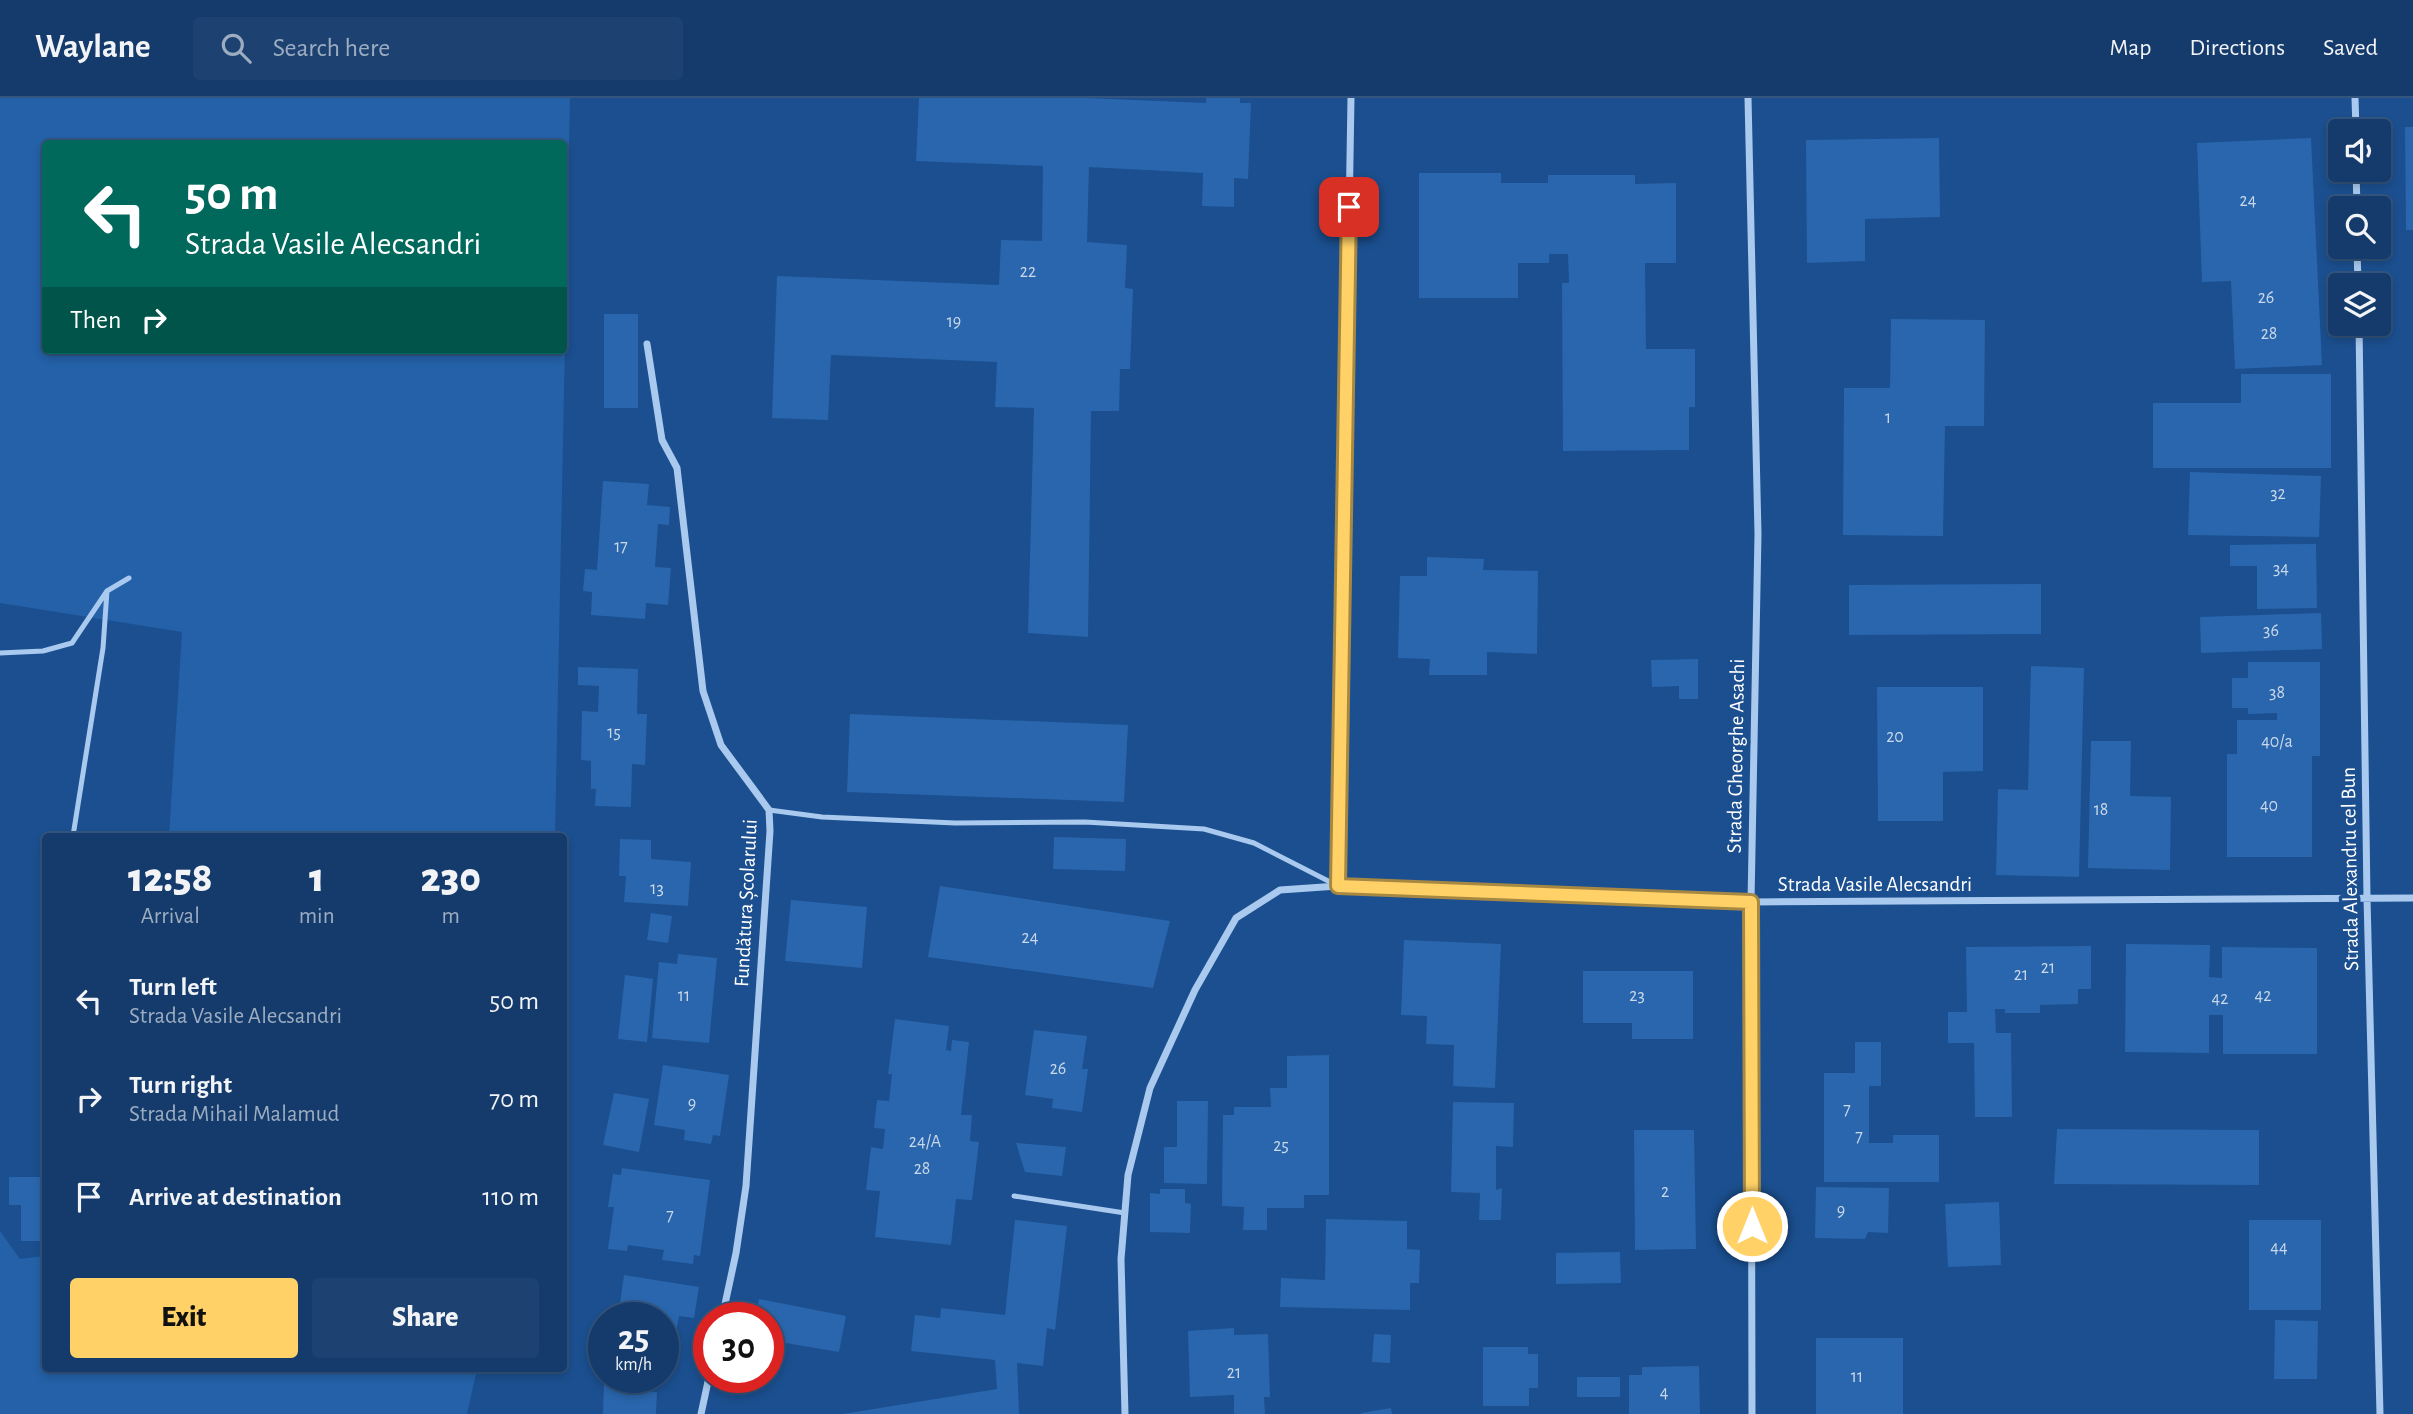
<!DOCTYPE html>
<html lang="en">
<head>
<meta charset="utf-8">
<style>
  :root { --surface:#143b6b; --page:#1d4271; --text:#f1f3f6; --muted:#9dadc1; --line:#33557e; --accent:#ffd166 }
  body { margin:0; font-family:"Alegreya Sans",sans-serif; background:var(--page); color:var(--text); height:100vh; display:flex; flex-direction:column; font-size:26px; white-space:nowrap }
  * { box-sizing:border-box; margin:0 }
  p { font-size:23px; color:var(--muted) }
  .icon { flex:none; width:38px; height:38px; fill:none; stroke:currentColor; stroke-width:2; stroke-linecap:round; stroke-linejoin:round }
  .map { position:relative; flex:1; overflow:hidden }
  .drawer { position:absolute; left:42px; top:735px; width:525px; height:539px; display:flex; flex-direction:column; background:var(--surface); border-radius:7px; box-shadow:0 4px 10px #0003,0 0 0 2px var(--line) }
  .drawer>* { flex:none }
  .top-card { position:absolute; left:42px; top:42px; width:525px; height:214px; border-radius:7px; box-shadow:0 4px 10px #0003,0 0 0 2px var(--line); background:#00695c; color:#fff; overflow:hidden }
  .controls { position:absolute; left:2328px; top:21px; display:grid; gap:14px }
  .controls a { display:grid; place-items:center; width:63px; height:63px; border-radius:7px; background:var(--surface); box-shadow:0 4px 10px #0003,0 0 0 2px var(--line); font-size:35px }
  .speed { position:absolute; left:588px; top:1204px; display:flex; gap:14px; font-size:35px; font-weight:700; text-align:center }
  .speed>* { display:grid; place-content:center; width:91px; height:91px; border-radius:50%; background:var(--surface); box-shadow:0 4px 10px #0003,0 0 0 2px var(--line); line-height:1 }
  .speed small { font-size:18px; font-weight:400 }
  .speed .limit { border:10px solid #d22; background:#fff; color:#111 }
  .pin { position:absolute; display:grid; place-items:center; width:60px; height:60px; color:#fff; margin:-30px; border-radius:14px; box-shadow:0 4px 10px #0006 }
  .me { position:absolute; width:77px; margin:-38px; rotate:0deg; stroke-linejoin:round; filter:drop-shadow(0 0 5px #0008) }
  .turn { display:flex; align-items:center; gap:24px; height:147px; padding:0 28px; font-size:32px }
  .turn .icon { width:91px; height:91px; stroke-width:2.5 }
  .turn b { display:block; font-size:49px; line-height:60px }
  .then { display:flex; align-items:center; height:66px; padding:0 28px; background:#0003; gap:14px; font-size:26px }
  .eta { display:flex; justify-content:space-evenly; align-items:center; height:119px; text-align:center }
  .eta b { font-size:42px; font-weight:800; line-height:49px }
  .button { display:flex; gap:14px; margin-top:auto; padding:14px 28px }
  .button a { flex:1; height:80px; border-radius:7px; background:var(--accent); color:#111; font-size:28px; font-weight:800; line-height:80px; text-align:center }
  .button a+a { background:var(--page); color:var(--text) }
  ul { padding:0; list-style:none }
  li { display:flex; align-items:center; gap:21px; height:98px; padding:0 28px }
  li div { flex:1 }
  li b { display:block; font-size:26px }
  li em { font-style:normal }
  header { display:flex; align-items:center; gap:42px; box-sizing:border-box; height:98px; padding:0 35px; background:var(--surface); border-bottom:2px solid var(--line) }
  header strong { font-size:33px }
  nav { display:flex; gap:38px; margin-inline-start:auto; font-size:24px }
  .search { width:490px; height:63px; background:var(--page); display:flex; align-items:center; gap:18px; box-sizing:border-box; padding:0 24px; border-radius:7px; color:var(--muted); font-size:26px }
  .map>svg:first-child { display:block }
</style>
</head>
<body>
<header>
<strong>Waylane</strong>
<div class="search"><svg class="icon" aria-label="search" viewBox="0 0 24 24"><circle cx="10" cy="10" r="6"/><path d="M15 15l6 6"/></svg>Search here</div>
<nav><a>Map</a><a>Directions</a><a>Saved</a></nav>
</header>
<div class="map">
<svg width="2413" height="1316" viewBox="0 0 2413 1316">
  <rect width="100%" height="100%" fill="#1b4f8f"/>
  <path fill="#2461a8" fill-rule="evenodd" d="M0,0H570L555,738H169L182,534L0,505ZM46,46H564V252H46Z
    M0,1133L20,1161L45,1158L46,1270L477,1271L467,1316H0Z"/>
  <path fill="#2a66ad" d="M919,0H1086L1206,5V0H1240V5H1251L1248,81L1234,80V109L1202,108L1203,75L1089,69L1087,144L1127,147L1125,190L1133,191L1130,271H1120L1119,313H1091L1088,539L1028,535L1034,310L995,309L997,264L831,257L828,322L772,320L777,178L999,187L1001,142L1042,143L1043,68L916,63Z
    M2405,29H2413V132H2406Z
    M1939,40L1940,119L1865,121V163L1807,165L1806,42Z
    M2311,40L2322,267L2235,271L2231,183L2202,184L2197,45Z
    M1419,75H1501V85H1548V77H1635V86L1676,85V165H1645L1646,251H1695V309H1689V352L1563,353L1562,185H1569L1568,156H1549V165H1518V200H1419Z
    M604,216H638V310H604Z
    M1891,221L1985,222L1984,328H1945L1943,438L1843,437L1844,290H1890Z
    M2241,276H2331V370H2153V305H2241Z
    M2190,374L2321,378L2319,439L2188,437Z
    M603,383L649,386L647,407L670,409L669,427L658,426L655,469L671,470L668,507L646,505L645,521L591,517L592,494L583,493L585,471L597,472Z
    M2316,446L2317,510L2257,511V468H2230V447Z
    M1427,459L1484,461L1483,472L1538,473L1537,556L1487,554V577H1429L1430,561L1398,560L1400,478H1427Z
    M2041,486V536L1849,537V487Z
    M2321,515L2322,551L2201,555L2200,519Z
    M1698,561V601H1679V588L1652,589L1651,562Z
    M2248,564H2320V658H2312V759H2227V656H2237V622H2277V615L2248,616V610H2232V580H2248Z
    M2031,568L2084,570L2079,779L1996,777L1998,691L2028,692Z
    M578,569L638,571L637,616H647L645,667L632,666L631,709L595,708L596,691H591V663L581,662L582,613L598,614L599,588L578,587Z
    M1877,589H1983V673L1943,674V723H1878Z
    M850,616L1128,627L1124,704L847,694Z
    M2091,643H2131L2130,698L2171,699L2170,772L2088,770Z
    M1054,739L1126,741L1125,773L1053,771Z
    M620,741L651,742V761L691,764L688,808L624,804L626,778H619Z
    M940,788L1170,823L1153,890L928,859Z
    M791,802L867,809L862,870L785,863Z
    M651,815L672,818L668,845L647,842Z
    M1404,842L1501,846L1495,990L1453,988L1454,947L1426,946L1427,918L1401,917Z
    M2126,846L2210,847L2209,879L2222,880V849L2317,850V956H2223V917H2209V955L2125,954Z
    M2091,848V891H2078V906L2040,907V915H2005V911H1995L1996,935H2011L2012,1019H1975L1974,945H1948V914H1967L1966,849Z
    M678,856L717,860L709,945L652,940L659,864L677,866Z
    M1583,873H1693V941H1632V925H1583Z
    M625,877L653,881L647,944L618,941Z
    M895,921L949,928L946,952L951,953L952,942L969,944L961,1017H972L970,1043L979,1044L972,1102L956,1101L951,1147L875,1139L880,1093L866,1092L871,1049L883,1051L885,1031L874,1030L877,1002L889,1003L892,976H888Z
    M1034,932L1087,938L1082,971H1088L1082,1014L1052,1010L1053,1001L1025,997Z
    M1855,944H1881V988H1869V1045H1893V1037H1939V1084H1824V975H1855Z
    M1329,957V1097H1304V1110H1267V1132H1243L1244,1109L1222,1108L1223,1017H1234V1009H1271L1270,990H1287V958Z
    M663,967L729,977L720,1038L713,1037L711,1046L684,1042L685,1032L654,1027Z
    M614,995L649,1001L639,1054L603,1047Z
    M1177,1003H1208L1207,1086L1164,1085V1049H1177Z
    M1453,1004L1514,1005L1513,1049L1496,1048V1092L1502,1090L1501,1122H1479L1480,1095L1451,1094Z
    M2057,1031L2259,1032V1087L2054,1086Z
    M1634,1032H1694L1696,1151L1635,1152Z
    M1016,1045L1066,1049L1062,1078L1025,1074Z
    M622,1070L710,1082L700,1158L694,1157L693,1166L662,1162L664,1152L628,1147L627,1153L608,1151L614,1109H608L613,1076L621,1077Z
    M9,1079H46V1143H21V1107H9Z
    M1816,1089L1889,1090L1888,1135L1868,1134L1865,1141L1815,1140Z
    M1160,1091H1185V1105L1191,1106L1190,1135L1150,1134V1095L1160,1096Z
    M1999,1104L2001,1167L1948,1169L1945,1106Z
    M1326,1121L1407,1123V1151L1420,1152L1419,1185H1410V1212L1280,1209L1281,1180L1325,1182Z
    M1015,1122L1067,1128L1055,1232L1047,1230L1043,1268L1017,1265L1019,1316H843L997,1291L995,1262L911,1253L915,1217L940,1220L941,1210L1005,1217Z
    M2249,1122H2321V1212H2249Z
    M1620,1154L1621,1185L1556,1186V1155Z
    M624,1177L699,1189L694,1220L679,1218L673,1252L663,1250V1220H618Z
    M759,1201L846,1218L839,1254L768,1242V1220H755Z
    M2275,1222L2318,1223L2317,1281H2274Z
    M1234,1230V1237L1268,1236L1270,1299H1264L1265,1316H1234V1297L1190,1299L1188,1233Z
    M1374,1236L1391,1237L1390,1265L1372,1264Z
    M1816,1240H1903V1316H1816Z
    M1483,1249H1528V1256H1538V1290H1529V1308H1483Z
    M1699,1268L1700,1316H1629V1277H1642V1269Z
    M1577,1279H1620V1299H1577Z
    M604,1283L642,1285V1293L657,1294L656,1316H603Z
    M1391,1310L1392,1316H1361V1315Z"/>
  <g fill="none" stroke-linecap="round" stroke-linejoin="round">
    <path stroke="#a9c9ee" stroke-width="5" d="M0,555L43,553L72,545L107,493L129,480
      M769,712L822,719L955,725L1085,724L1204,731L1254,745L1338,788
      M73,738L103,550L107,493
      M1014,1098L1125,1115"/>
    <path stroke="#a9c9ee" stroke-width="7" d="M1748,0L1758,436L1751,804L1752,1316
      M2355,0L2356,33
      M2356,72L2357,110
      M2357,149L2358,187
      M2359,226L2367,800L2380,1316
      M647,246L662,342L677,370L703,593L721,647L769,712L770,733L746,1088L736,1155L722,1220
      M1338,788L1751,804L2413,800
      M701,1316L709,1279
      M1125,1316L1121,1161L1128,1077L1150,990L1195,892L1236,820L1280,792L1338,788L1351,0"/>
  </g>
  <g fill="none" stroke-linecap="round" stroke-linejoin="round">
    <defs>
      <path id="route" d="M1349,109L1338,788L1751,804L1752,1128"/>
    </defs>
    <use href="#route" stroke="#a68842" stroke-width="18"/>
    <use href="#route" stroke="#ffd166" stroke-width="12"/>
  </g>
  <g text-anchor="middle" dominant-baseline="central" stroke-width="7" stroke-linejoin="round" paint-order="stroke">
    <g font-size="18" fill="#cad9ea">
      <text x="2248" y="103">24</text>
      <text x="1028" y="174">22</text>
      <text x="2266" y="200">26</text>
      <text x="954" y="224">19</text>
      <text x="2269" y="236">28</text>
      <text x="1888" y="320">1</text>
      <text x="2278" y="396">32</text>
      <text x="621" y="449">17</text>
      <text x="2281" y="471">34</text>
      <text x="2271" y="533">36</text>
      <text x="2277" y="595">38</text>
      <text x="614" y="635">15</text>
      <text x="1895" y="639">20</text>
      <text x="2277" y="644">40/a</text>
      <text x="2269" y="708">40</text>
      <text x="2101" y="712">18</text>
      <text x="657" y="791">13</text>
      <text x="1030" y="840">24</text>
      <text x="2048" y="870">21</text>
      <text x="2021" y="877">21</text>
      <text x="684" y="898">11</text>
      <text x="1637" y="898">23</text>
      <text x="2263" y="898">42</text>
      <text x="2220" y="901">42</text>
      <text x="1058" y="971">26</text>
      <text x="692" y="1006">9</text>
      <text x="1847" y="1012">7</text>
      <text x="1859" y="1039">7</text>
      <text x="925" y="1044">24/A</text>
      <text x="1281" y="1048">25</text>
      <text x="922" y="1071">28</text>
      <text x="1665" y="1094">2</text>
      <text x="1841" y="1113">9</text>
      <text x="670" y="1118">7</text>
      <text x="2279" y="1150">44</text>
      <text x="1234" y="1275">21</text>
      <text x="1857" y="1279">11</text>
      <text x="1664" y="1295">4</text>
    </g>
    <g font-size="21" fill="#fff" stroke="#1b4f8f">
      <text transform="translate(1736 658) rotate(-89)">Strada Gheorghe Asachi</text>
      <text transform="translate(2350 771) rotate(-91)">Strada Alexandru cel Bun</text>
      <text x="1875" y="786">Strada Vasile Alecsandri</text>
      <text transform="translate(746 805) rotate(-87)">Fundătura Școlarului</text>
    </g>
  </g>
</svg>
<div class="controls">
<a><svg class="icon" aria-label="sound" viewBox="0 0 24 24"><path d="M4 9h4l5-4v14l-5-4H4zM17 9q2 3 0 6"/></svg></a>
<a><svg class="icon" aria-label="search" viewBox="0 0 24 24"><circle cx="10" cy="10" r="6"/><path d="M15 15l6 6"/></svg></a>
<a><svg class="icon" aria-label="layers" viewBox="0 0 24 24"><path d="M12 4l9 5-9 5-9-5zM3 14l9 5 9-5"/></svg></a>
</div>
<div class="speed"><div>25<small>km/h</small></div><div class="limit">30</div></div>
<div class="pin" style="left:1349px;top:109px;background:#d93025"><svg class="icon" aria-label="arrive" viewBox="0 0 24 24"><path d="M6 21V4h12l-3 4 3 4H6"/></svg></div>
<svg class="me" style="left:1752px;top:1128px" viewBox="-20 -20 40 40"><circle r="17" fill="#ffd166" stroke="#fff" stroke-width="3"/><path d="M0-11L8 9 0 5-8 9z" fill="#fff"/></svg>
<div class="top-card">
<div class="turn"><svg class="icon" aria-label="left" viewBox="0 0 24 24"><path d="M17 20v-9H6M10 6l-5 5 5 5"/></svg><div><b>50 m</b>Strada Vasile Alecsandri</div></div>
<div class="then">Then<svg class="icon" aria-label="right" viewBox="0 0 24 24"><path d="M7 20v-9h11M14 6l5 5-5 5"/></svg></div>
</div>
<section class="drawer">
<div class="eta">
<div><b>12:58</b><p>Arrival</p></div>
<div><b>1</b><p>min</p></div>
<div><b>230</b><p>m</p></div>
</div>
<ul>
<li><svg class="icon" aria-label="left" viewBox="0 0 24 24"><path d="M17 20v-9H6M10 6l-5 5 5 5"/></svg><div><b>Turn left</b><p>Strada Vasile Alecsandri</p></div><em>50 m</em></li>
<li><svg class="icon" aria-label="right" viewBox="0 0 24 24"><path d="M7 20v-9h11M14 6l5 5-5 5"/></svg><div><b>Turn right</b><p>Strada Mihail Malamud</p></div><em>70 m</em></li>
<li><svg class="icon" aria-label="arrive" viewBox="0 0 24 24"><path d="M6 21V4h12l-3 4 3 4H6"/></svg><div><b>Arrive at destination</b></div><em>110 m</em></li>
</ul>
<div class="button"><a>Exit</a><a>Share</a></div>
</section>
</div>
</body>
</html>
